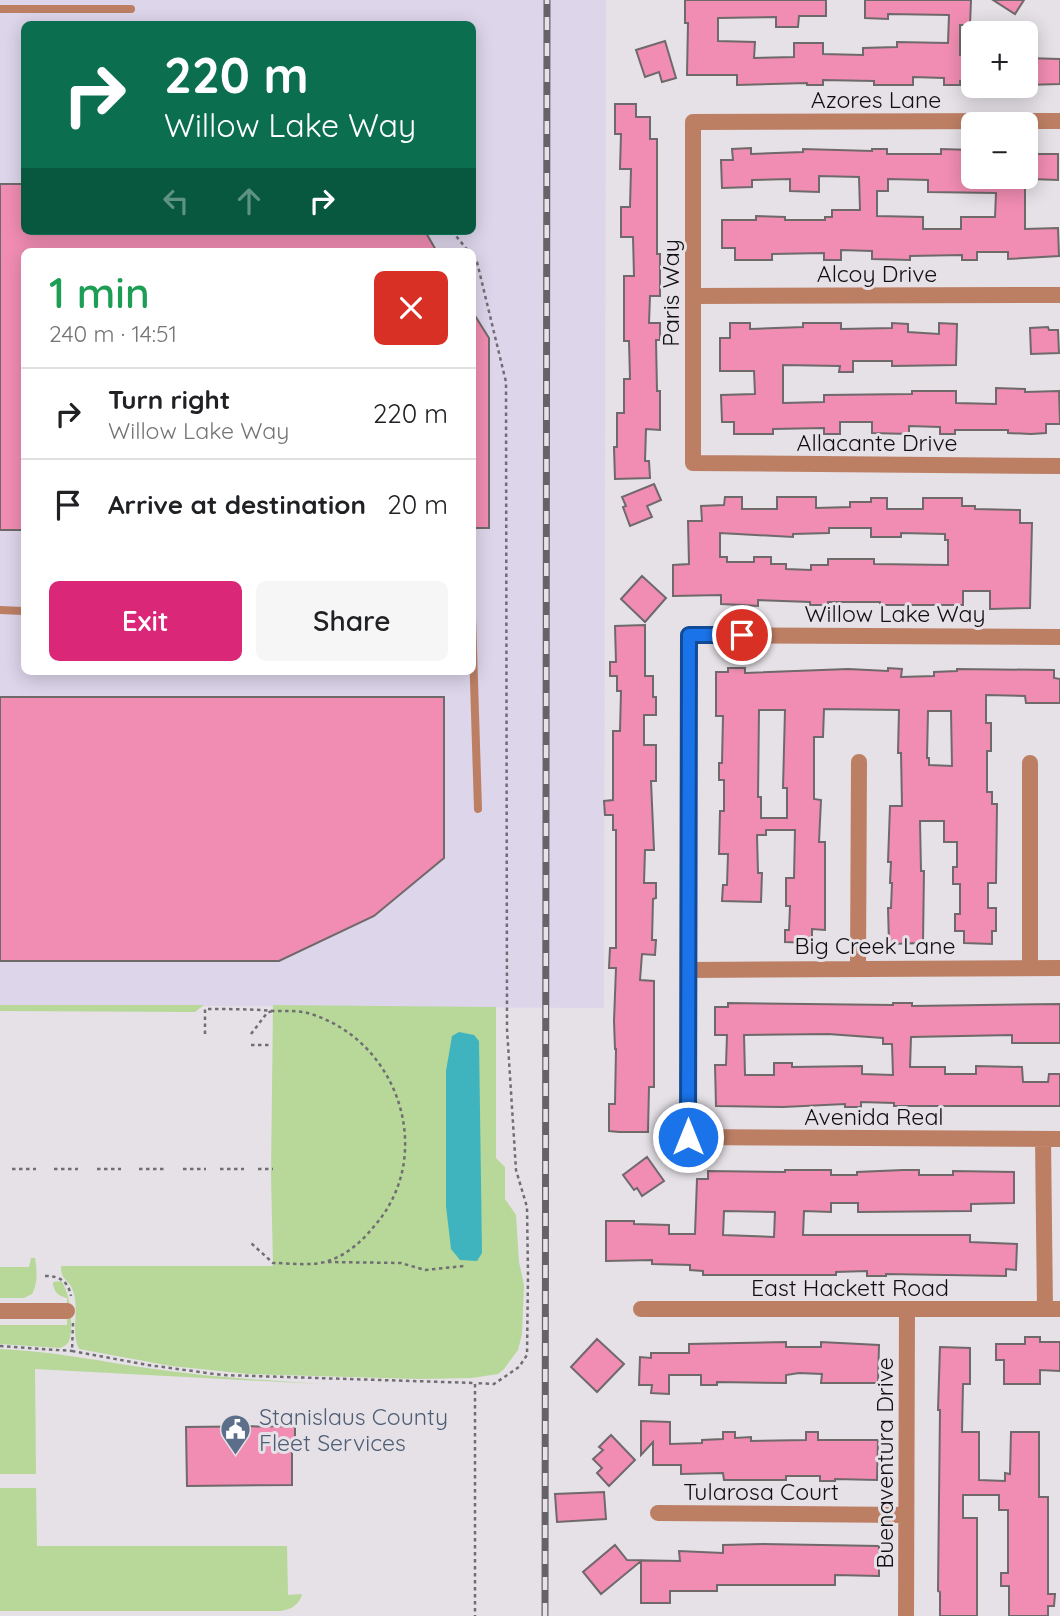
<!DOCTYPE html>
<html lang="en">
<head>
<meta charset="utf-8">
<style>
  :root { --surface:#fff; --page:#f6f6f6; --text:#202124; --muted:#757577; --line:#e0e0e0; --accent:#db2777 }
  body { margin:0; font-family:Quicksand,sans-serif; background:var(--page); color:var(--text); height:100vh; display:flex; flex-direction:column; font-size:26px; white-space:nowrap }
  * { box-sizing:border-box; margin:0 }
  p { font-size:23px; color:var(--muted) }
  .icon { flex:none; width:38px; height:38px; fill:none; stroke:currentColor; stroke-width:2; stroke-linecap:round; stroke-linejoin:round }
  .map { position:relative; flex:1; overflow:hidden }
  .drawer { position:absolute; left:21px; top:248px; width:455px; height:427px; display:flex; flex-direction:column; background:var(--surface); border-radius:10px; box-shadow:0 4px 18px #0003 }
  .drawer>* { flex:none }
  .top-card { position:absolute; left:21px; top:21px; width:455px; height:214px; border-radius:10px; box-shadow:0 4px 18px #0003; background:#0b6e4f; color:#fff; overflow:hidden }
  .controls { position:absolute; left:961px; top:21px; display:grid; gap:14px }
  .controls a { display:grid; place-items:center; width:77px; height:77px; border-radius:10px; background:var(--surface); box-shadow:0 4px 18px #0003; font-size:35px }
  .pin { position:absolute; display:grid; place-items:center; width:60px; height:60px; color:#fff; margin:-30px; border:4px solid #fff; border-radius:50%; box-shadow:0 2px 7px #0007 }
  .me { position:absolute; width:77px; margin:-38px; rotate:0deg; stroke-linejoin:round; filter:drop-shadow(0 0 5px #0008) }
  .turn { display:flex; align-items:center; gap:24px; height:147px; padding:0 28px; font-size:32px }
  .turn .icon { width:91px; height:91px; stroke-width:2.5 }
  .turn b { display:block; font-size:49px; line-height:60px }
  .lanes { display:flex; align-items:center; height:66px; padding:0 28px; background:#0003; justify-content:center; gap:35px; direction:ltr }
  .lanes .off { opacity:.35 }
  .round { display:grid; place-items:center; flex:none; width:74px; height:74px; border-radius:10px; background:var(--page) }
  .summary { display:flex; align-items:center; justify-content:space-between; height:119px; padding:0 28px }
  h1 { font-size:42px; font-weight:600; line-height:52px; color:#1e9e55 }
  .action { display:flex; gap:14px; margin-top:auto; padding:14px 28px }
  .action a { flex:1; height:80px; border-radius:10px; background:var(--accent); color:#fff; font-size:28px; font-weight:600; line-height:80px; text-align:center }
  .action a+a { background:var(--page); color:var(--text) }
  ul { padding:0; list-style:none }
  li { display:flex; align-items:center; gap:21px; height:91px; padding:0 28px; border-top:2px solid var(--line) }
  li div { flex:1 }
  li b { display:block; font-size:26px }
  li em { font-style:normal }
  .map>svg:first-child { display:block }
</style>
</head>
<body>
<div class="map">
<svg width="1060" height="1616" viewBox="0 0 1060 1616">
  <rect width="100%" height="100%" fill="#e5e1e7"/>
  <path fill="#ddd5ea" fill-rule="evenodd" d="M0,0H606L604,1008L0,1005ZM24,24H472V231H24ZM24,252H472V672H24Z"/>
  <path fill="#b7d899" d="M0,1005H204L195,1012L0,1011Z
    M273,1005L496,1007V1158L505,1167V1199L516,1215L519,1262L524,1285L522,1334L518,1350L504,1369L498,1374L472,1378L420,1379L249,1374L171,1366L79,1349C70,1331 80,1310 73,1291C69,1278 61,1282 61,1266H273L271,1175Z
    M31,1258H35C37,1269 38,1284 32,1294L24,1298H0V1267H29Z
    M61,1281C70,1290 74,1329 69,1341C67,1345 64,1346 60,1348L0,1344V1325H67V1298C58,1296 53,1291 53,1282Z
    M0,1349C52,1351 103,1362 154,1369C209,1377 265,1380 320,1384L35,1369L36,1474H0Z
    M0,1488H36L37,1546H287L288,1595L302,1594C300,1604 292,1609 281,1611H0Z"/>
  <path fill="#3fb4bf" d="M459,1032L474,1035L479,1041L482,1253L477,1261L460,1260L451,1249L446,1206V1071L452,1036Z"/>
  <path fill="#f18db2" stroke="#6f696a" stroke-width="2" fill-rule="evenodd" d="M685,0H826V16H799L798,27H776V17L718,18V41L755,42L754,58L794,57V43H823V54L863,55V48L897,47V42L948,43L949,15L888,14V19L865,18V0H971L970,25H960V55H973V81H960V85H944V78L913,77V85H874V81L823,80V85H807V83L737,85V75H687L688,23H685Z
    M993,0H1024L1015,14Z
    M665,41L676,78L662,82L659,72L645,77L636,50Z
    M1026,58L1060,59V84L1026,85Z
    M615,104H636V117H650V139H657V254H660V296H650L649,323H660V340H656L657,391H660V430L646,429L645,461H649L650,478L615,479L614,447H617V413H624V379H630L629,341H624V276H634L633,237H621V207H630L631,169H620L621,134H615Z
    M751,148V154L803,152V149L872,151V149H887V154H941V149L973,150V177H1025V229L1058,228L1059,256L1008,259V252H977V260H962V255L910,256V260L872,259V251L841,250V260H824V253L772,254V260H735V248H722V220H756V216L785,217V220H825V217H832V210H860L859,177L819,176V192L790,191V179L752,180V187L722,188L721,160H733L732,149ZM888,179L928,180V192L996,193L995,217H961V229H923V217L877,216V191H888Z
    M1031,154H1058V180L1031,179Z
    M0,184H24V231H425L437,252H24V530H0Z
    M472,311L489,338V528H472Z
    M730,323H750V329L803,327V323H841V329L892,328V323L908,324V332L939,334V323L957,324L956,365L892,366V361H853V372H839L840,366L783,365V403L824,402V395L912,394V391H956V403L996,404V388L1025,389V392L1059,391L1060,424H1046V433L1031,434L1008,433V430H955V434H940V427L909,426V434L872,433V422H840V434H824V428L773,429V434H734V422H722L721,395L755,394L754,371H720V338H730Z
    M1048,327L1049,330H1058L1059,353L1031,354L1030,328Z
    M654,484L661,500L647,506L652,517L630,526L623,507L626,506L622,497Z
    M725,497H742V509H777V497H816V508L850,507V502H871V498H887V509H923V498H962V506H975V509L1020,510V523H1032L1030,608L990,609V591H963V605H880V602H828V605H810V602L758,600V606L741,605L721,604V595L673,596V565L689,564L688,521H702L701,506L724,505ZM829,528H871V537H901V533L945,534V540H948V565L874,564V559H828V565H811V570L786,569V564H771V557H754V562H727V557H720V533L793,537V534L829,533Z
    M642,576L666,598L645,622L621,599Z
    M645,625V676H653V697H656V715H644V745H656V781H651L654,850H645L644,883H656V898L653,899L652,940H656L655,955L642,954L640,980L654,981V1087H649L648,1132H619L609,1131V1104H615L616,1049H615L614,1021L616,968H609L610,948H616V830H613V815H605L604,801L613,800V731H620L621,691H617V676H610V662H616L615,626Z
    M728,668H745V673L848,669L888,671V668L902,669L901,677L934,676V672L957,671V669L1054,670V678L1060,679V703H1026L1025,696L986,695V723H991V751H987V792H992V804H997L996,883H988V908H996V931H992V944L964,943V931H955V914H960V884H953V867H957V842H944V821H920L921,871H924L923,943L889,944L888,908H891L892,883H890L891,862H888L890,806H902L901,753H898L899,710L824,709L823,737H814V799L821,800L819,842H825V930L812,929V943L785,942V930H789L790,906H786V878H794L795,830H766V835H757L758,873H762L761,902L722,901L723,885H727L728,854H719L720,811H724V780H719V763H722L723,716H716V672H728ZM759,710H785L783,788H787V818H761V797H758ZM928,711H951L952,766L929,765V758H927Z
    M0,697H444V858L374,916L279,961H0Z
    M728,1003L893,1005V1003H912V1006L1060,1004V1043H1012V1035L911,1037L910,1067H945V1074H976V1066L1022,1067L1023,1082H1048L1049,1074H1060V1106H894V1103L861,1102V1107H845V1104L783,1107L716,1106L715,1065H726L727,1035H715V1007H728ZM828,1034L883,1038V1044H892L893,1075L862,1074V1066L792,1067V1063H774V1075H745L744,1035Z
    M647,1157L664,1181L642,1196L637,1188L634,1190L623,1175Z
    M785,1170H831V1175H857V1172L903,1170H919V1175H953V1171L1014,1172V1203L971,1204V1211L858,1212V1203H831V1212L804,1211L803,1235H970V1242L1017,1244L1016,1270L1006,1269V1276L886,1274V1276H867V1271L836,1272V1275H703V1271L690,1270V1265L652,1264V1260L606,1261V1221H634V1224L669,1225V1234H695L697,1179H708V1171L785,1172ZM724,1211L775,1212L774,1237L723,1235Z
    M1025,1337H1040V1342H1060V1371L1040,1370V1384H1004V1360H996V1344H1025Z
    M597,1339L624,1364L597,1392L571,1367Z
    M786,1342V1347H821V1342L879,1345L878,1383H821L822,1374L799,1373L786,1375V1383L717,1382V1385H701V1375H669V1394L651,1393L652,1385H639L640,1357L651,1358V1353H689V1344Z
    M940,1347L970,1348V1384H963L962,1432H979V1480L1005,1481V1473L1010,1474L1011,1432H1039V1497H1048V1594H1055L1054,1606H1048V1616H1009V1586H1001V1573H1008V1510H999V1495H963V1518H977V1616H940V1592L938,1591L940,1410H938Z
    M641,1421L670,1422V1444L702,1443V1440L723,1439V1432H735V1438L751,1437V1441L806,1440V1432H818V1440H878L877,1480L835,1479V1481H820V1476H786V1480H724L723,1473L681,1474V1465H653V1442L641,1455Z
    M295,1426V1446H292V1485L187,1486L186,1427Z
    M611,1435L635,1460L609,1486L597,1473L602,1468L593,1459L603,1450L599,1447Z
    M604,1492L606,1519L557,1522L555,1494Z
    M763,1544L879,1546V1576L835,1575V1585H717V1591H670V1603H641V1561L601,1594L583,1572L615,1545L627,1560L680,1561L679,1551L723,1553V1545Z"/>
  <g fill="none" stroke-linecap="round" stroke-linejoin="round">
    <path stroke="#706e72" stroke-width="2.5" stroke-dasharray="3.5 3.5" stroke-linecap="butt" d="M452,231L469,252
      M472,257L477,262L506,382L507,1029L516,1170L527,1207L528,1275L527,1355L519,1367L494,1384L475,1383
      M205,1034V1009C228,1009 251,1009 274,1011C287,1011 299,1010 311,1014C398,1041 436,1153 376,1224C364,1239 350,1253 331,1260C314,1267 291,1263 273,1263L251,1243
      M251,1034L267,1013L272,1011
      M251,1045H272
      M12,1169H36
      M54,1169H78
      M97,1169H121
      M139,1169H164
      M183,1169H206
      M220,1169H244
      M258,1169H273
      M328,1262L401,1263L425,1270L464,1266
      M45,1276C60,1276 68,1281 71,1296
      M73,1323L72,1351L148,1365L222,1375L475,1383V1616
      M0,1346L72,1351"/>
    <path stroke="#bc7f64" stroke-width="8" d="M0,9H131
      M0,610L24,611
      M472,617L478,809"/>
    <path stroke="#bc7f64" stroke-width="16" d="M1060,121L693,122V463L1060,466
      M693,296L1060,295
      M1060,637L689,635L688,1137L1060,1139
      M1030,967V763
      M858,968L859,762
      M690,970L1060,968
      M1043,1139L1045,1309
      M641,1309H1060
      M0,1311H67
      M658,1513L906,1515
      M906,1616L907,1310"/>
    <defs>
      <path id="rail" d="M545,1616L547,0"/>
    </defs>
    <use href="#rail" stroke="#656367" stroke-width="7"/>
    <use href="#rail" stroke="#e5e1e7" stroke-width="4.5" stroke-dasharray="13" stroke-linecap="butt"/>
  </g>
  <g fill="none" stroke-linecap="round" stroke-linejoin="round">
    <defs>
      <path id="route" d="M688,1137L689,635H742"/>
    </defs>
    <use href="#route" stroke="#114b97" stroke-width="18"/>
    <use href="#route" stroke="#1a73e8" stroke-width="12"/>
  </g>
  <defs>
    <symbol id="civic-pin" viewBox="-11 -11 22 30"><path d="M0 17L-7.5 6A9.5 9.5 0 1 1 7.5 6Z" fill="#5c6f8a" stroke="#e5e1e7"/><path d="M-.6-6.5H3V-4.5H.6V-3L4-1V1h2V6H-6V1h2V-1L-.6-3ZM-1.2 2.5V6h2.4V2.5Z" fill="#fff"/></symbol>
  </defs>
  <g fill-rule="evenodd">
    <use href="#civic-pin" x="218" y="1412" width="35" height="47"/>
  </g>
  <g text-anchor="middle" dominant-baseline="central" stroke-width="6" stroke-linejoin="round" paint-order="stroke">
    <g font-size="23" fill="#100f11" stroke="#e5e1e7">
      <text x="876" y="99">Azores Lane</text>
      <text x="877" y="273">Alcoy Drive</text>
      <text transform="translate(670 293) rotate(-90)">Paris Way</text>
      <text x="877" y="442">Allacante Drive</text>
      <text x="895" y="613">Willow Lake Way</text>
      <text x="875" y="945">Big Creek Lane</text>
      <text x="874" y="1116">Avenida Real</text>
      <text x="850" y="1287">East Hackett Road</text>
      <text transform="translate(884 1463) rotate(-90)">Buenaventura Drive</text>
      <text x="761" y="1491">Tularosa Court</text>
    </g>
    <g font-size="23" fill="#4e5e75" stroke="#e5e1e7" text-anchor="start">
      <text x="259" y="1416">Stanislaus County<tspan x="259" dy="26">Fleet Services</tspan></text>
    </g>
  </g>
</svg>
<div class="controls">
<a>+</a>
<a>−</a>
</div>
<div class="pin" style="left:742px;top:635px;background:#d93025"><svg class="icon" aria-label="arrive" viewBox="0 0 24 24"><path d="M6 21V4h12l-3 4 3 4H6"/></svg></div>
<svg class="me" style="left:688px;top:1137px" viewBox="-20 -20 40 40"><circle r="17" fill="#1a73e8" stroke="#fff" stroke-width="3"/><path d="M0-11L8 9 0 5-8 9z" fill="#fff"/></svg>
<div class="top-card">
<div class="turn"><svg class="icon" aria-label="right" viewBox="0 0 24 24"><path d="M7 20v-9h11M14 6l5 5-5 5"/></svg><div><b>220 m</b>Willow Lake Way</div></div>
<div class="lanes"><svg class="icon off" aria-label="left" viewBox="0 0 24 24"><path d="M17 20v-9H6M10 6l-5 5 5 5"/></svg><svg class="icon off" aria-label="ahead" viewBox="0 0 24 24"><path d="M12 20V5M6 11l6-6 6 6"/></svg><svg class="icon" aria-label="right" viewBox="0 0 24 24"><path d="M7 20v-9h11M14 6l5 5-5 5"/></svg></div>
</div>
<section class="drawer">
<div class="summary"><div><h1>1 min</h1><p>240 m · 14:51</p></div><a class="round" style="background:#d93025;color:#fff"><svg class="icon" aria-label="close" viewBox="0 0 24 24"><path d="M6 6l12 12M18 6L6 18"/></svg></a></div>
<ul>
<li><svg class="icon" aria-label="right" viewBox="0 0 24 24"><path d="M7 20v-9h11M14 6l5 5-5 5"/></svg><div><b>Turn right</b><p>Willow Lake Way</p></div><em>220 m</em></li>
<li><svg class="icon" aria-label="arrive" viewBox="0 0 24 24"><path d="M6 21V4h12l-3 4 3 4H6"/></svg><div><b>Arrive at destination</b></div><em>20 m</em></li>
</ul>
<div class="action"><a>Exit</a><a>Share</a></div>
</section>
</div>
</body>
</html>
